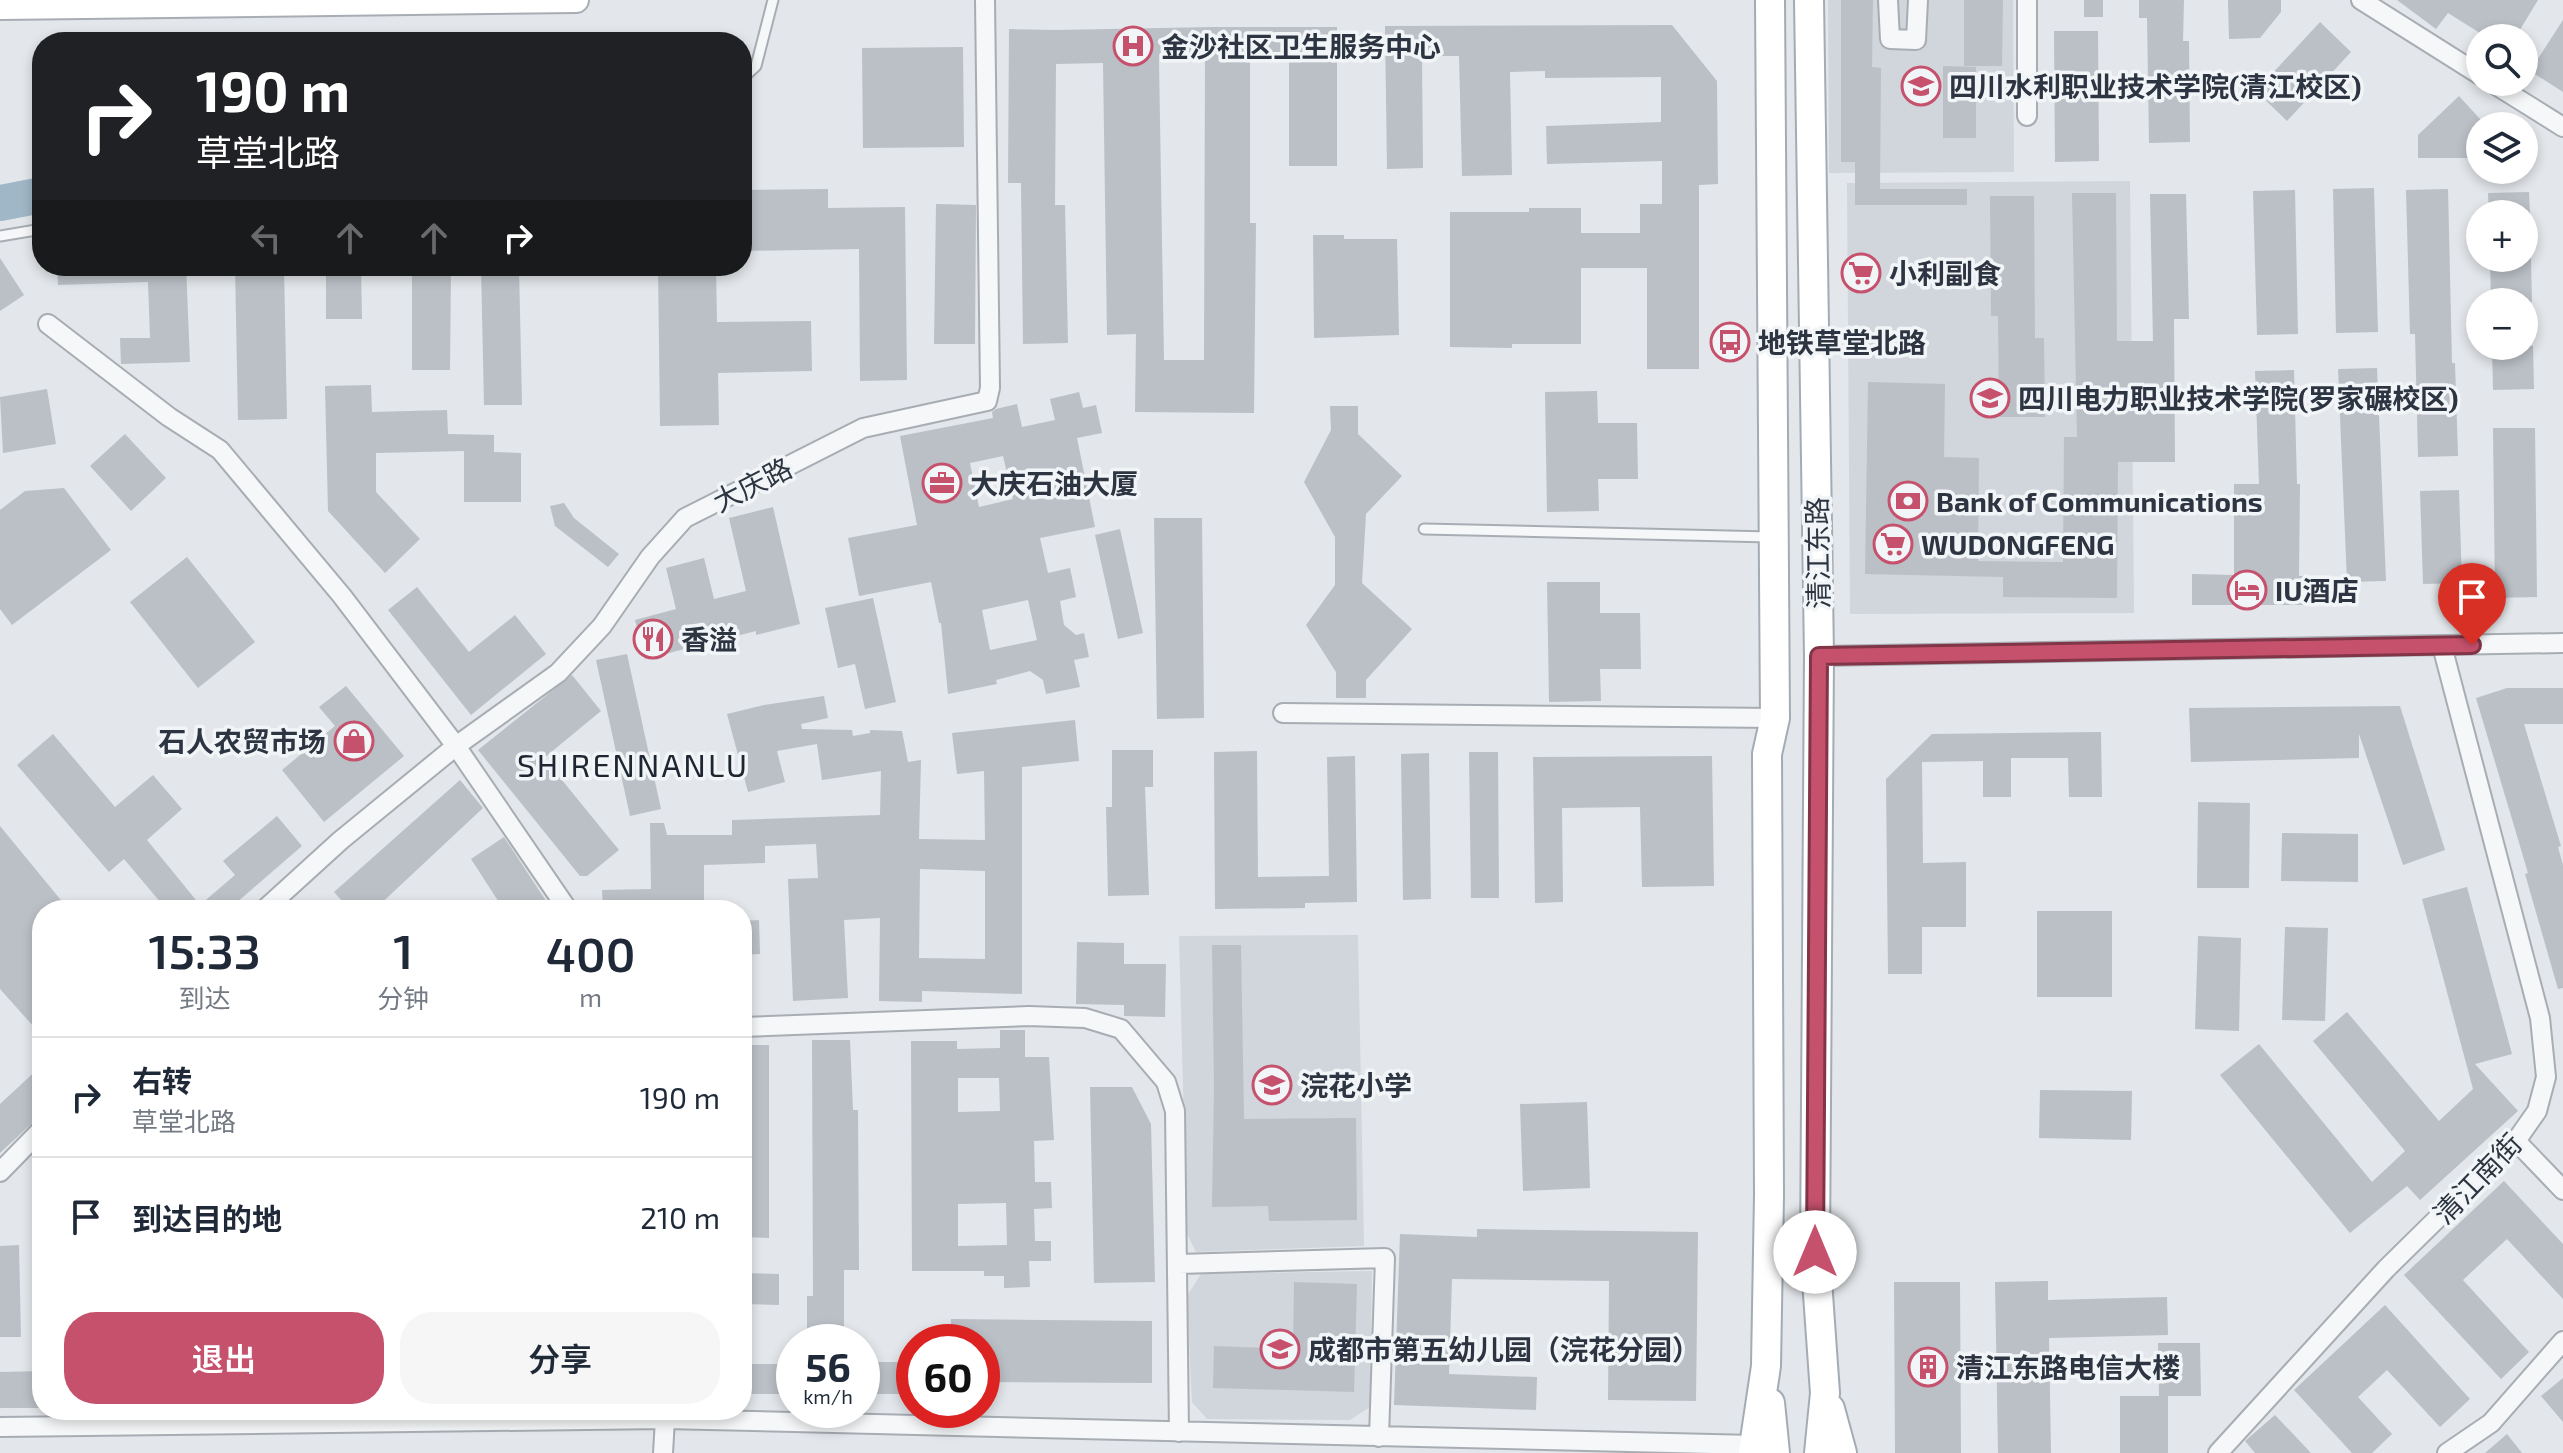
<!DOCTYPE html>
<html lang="zh">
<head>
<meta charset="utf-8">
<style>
  :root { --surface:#fff; --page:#f6f6f7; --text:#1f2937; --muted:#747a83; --line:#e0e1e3; --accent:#c6516d }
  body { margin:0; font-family:"Exo 2","Noto Sans SC",sans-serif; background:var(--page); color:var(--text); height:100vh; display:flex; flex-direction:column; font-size:30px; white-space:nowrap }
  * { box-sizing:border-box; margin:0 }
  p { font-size:26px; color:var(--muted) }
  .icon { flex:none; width:44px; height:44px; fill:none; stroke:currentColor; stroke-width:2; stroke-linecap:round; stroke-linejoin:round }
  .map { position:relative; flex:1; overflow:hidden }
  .panel { position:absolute; left:32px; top:900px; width:720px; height:520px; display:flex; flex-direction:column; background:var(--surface); border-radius:32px; box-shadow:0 4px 12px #0003 }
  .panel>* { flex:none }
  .guide { position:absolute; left:32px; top:32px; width:720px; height:244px; border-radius:32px; box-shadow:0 4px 12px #0003; background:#202124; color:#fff; overflow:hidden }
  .fabs { position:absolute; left:2466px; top:24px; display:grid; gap:16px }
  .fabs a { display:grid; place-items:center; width:72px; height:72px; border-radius:50%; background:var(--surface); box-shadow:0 4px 12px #0003; font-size:40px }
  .speed { position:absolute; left:776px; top:1324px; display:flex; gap:16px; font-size:40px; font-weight:700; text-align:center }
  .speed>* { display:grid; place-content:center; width:104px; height:104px; border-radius:50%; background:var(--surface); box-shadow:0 4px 12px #0003; line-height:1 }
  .speed small { font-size:20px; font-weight:400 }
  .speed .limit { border:12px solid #d22; background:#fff; color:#111 }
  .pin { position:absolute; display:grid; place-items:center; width:68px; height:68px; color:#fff; margin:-82px -34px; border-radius:50% 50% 50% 0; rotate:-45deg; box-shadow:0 0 8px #0007 }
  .pin .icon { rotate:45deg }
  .me { position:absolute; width:88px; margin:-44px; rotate:0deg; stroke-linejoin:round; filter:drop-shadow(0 0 6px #0008) }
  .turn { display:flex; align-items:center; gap:28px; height:168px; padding:0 32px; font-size:36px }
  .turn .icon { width:104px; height:104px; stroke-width:2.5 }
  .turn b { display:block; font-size:56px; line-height:68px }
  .lanes { display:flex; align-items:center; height:76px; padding:0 32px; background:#0003; justify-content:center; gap:40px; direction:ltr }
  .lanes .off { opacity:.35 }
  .eta { display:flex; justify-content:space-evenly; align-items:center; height:136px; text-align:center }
  .eta b { font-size:48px; font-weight:600; line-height:56px }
  .cta { display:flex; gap:16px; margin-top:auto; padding:16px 32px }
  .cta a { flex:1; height:92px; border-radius:32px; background:var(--accent); color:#fff; font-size:32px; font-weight:600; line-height:92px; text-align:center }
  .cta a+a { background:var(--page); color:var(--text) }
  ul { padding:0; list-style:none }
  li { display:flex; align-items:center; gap:24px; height:120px; padding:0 32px; border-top:2px solid var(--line) }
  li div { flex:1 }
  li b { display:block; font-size:30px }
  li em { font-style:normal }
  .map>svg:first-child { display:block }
</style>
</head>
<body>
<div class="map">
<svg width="2563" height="1453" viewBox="0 0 2563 1453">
  <rect width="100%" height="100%" fill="#e3e6ea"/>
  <path fill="#d1d5dc" d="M1828,0H2013L2014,172L1829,173Z
    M2130,181L2134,613L1850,614L1847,183Z
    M1358,935L1364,1246L1196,1252L1187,1234L1179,936Z
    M1372,1271L1370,1407L1350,1420L1207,1419L1192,1402L1187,1296L1201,1274Z"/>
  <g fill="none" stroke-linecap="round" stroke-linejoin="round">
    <path stroke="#a0b7c7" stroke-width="36" d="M0,203L42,195"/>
  </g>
  <path fill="#bac0c6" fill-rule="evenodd" d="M1841,0H1873L1872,67L1881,68L1880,189H1967V205H1855V162H1841Z
    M1964,0H2003L2002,66H1964Z
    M2084,0H2103V17H2084Z
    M2139,0H2184L2183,41H2189L2190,142L2149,143L2147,18H2139Z
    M2228,0H2281V12L2260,38L2229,39Z
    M2397,0H2538L2515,38H2488L2448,13L2436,29Z
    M2563,20V92L2530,71Z
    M2320,22L2351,52L2287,121L2256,91Z
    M1672,25L1717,81L1718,184L1699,185V369H1647V268H1581V344H1512V348L1450,347V212H1529V208H1581V233H1640V204H1662V161L1547,164L1546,126L1661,122V77L1545,78V71L1510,72L1512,175L1462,176L1459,56H1422L1423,168L1387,169L1385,26Z
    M1213,27H1337V166H1289V54H1250V223H1256L1254,413L1135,412L1136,334L1107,335L1103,63L1056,64L1055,205H1065L1068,343L1023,344L1021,183H1008L1009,29L1056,30ZM1205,60L1204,360H1164L1159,61Z
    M2054,31H2098L2099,161L2055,162Z
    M963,47L964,147L863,148L862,48Z
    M1943,66L1976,67V138H1943Z
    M2459,96L2480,119V158H2418V135Z
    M2374,188L2378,332L2336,333L2333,189Z
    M828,189V208L905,207L907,380L860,381L859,249L742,251V190Z
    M2448,189L2452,363H2455L2458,456L2418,457L2415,334H2410L2406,190Z
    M2295,190L2298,334L2257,335L2253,191Z
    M2529,192L2530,214H2489L2488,193Z
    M2072,193H2116L2117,341H2153L2150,194H2186L2189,319H2174L2175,462H2118L2117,598L2003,597V577L1865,574L1868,382L1945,384L1944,457L1979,458L1978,561L2063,562L2064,437H2077Z
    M1990,196H2034L2035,338H2044L2045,417H1999L1998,316H1991Z
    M936,204L976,205L975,344H934Z
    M1313,235H1344V239H1397L1399,335L1314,338Z
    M0,258L24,295L0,311Z
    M2490,258H2531L2532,302H2491Z
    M57,266H186L190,362L121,364L120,338H150L148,282L58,285Z
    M235,266H284L287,419L238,420Z
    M326,266H361L362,319H326Z
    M412,266H451L450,370H412Z
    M481,266H519L522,405H484Z
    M658,266H716L717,322L811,321L812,371L718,373L719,425L660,426Z
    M2492,346H2533L2534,389L2493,390Z
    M2377,368L2386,581L2347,582L2338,369Z
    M2294,370L2297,484H2300L2299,576H2326V605H2192V574L2234,575V484H2259L2255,371Z
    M371,385L372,412L447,410L448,434L494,435V452L521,453V502H464V451L376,453V492L420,539L385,573L328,511L325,386Z
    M47,389L56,444L3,453L0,397Z
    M1597,391L1598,423H1637L1638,479H1598L1599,511L1547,512L1545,392Z
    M1079,392L1083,408L1096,405L1102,433L1077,438L1095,527L1040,538L1048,573L1070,568L1076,597L1060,601L1064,625L1076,635L1084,633L1089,657L1074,660L1080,687L1046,694L1043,680L1030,671L996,680L997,684L948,694L941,623H939L931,582L859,596L848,538L917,525L900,436L993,418L992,412L996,409L1017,404L1022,427L1055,420L1050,399ZM1003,456L1013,499L979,507L970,463ZM1028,600L1037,640L990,650L982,610Z
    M1330,406H1358V434L1402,476L1366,514L1362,583L1412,629L1366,680V698H1336V672L1306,625L1335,585V537L1304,482L1331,430Z
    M2493,428H2535L2537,597L2495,598Z
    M125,434L166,478L131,511L90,466Z
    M64,488L111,550L12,625L0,609V510L25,491Z
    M2459,490L2462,583L2423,584L2420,491Z
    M564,503L574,518L619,554L608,567L555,526L550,506Z
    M773,507L800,624L756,635V631L645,659L635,620L676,609L666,568L704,558L714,599L746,591L729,518Z
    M1154,518H1202L1204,718L1157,719Z
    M1120,529L1143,633L1118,639L1095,535Z
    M187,557L255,642L198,688L130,602Z
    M1547,582H1600V613H1640L1641,669H1600L1601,701L1549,702Z
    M417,587L469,652L515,615L546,654L471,715L388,610Z
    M873,598L896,702L865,709L855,664L838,668L825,608Z
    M627,654L661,809L630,816L596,660Z
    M572,675L601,711L544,758L619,850L587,876H580L478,750Z
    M346,686L404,756L324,822L282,770L335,726L319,707Z
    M2507,688H2563V724H2524L2561,846L2558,847L2563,865V988L2558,989L2525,874L2528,873L2476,698Z
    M824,696L828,718L801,724L802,729L852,730L853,736L870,733V730L902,731L908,762L921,760L919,839L985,840L984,771L957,774L952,733L1075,720L1079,761L1022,767V994L922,991V1002L879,1001L880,918L844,920L848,998L793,1001L788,879L818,878L816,844L765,846V863L704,865V908L603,910L602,890L651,889L650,823H664L667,835H732V820L880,815L881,771L822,780L817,744L777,751L785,782L748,792L727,714L764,705ZM920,869L985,871V959L919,958Z
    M2400,706L2445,850L2403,865L2359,734V758L2191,762L2189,708Z
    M2101,732L2102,797H2069L2068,758H2011V797H1983V761L1922,762L1923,863L1966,862V927H1922V974H1888L1886,779L1932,734Z
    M53,734L115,807L153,775L182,809L147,840L200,905L235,875L223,861L277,816L302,846L228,910H167L124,859L109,872L17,765Z
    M1112,750H1153V787H1145L1149,895L1108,896L1106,807H1112Z
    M1257,751L1258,877L1329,876L1327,757L1355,756L1357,902L1305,903V908L1215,909L1214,752Z
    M1469,752H1498L1499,898H1471Z
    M1429,753L1431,899L1403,900L1401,754Z
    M1712,756L1714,886L1642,887L1640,807L1562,808L1563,902L1535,903L1533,757Z
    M460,780L483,808L374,910H350L334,892Z
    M2198,802L2250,803L2249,888H2197Z
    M0,826L69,910H42V1036L0,989Z
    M2282,833L2358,834V882L2281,881Z
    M504,837L552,910H504L471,859Z
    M2467,887L2512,1054L2475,1064L2518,1111L2420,1200L2407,1186L2350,1233L2220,1075L2259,1044L2372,1182L2405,1151L2313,1041L2347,1012L2439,1121L2473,1089L2422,899Z
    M2037,911H2112V997H2037Z
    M759,920L760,954L742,955V921Z
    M2285,927L2328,928L2325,1021L2282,1020Z
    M2198,936L2241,938L2239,1031L2195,1029Z
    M1077,942L1124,943V964H1166L1165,1017L1124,1016V1005L1076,1004Z
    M1212,945H1241L1244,1119L1356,1118L1357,1220L1269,1221L1268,1206L1212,1207L1214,1088Z
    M1000,1030H1025V1057H1049L1054,1140L1034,1141L1035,1182H1051L1052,1208L1034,1209L1035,1241H1051V1261H1029L1030,1287L1004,1288V1276H984V1271H912L911,1041H957V1049L1000,1048ZM958,1078H999L1000,1111L958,1112ZM1006,1203L1007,1245L958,1246V1204Z
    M812,1040H850L853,1110H858L859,1270H844V1342H807V1296H813Z
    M742,1045H769V1238L742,1237Z
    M42,1065V1114L0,1153V1104Z
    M1090,1087H1132L1151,1124L1155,1282L1094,1283Z
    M2040,1090L2132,1091L2131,1140L2039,1138Z
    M1587,1102L1590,1188L1523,1191L1520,1104Z
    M2504,1181L2563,1244V1299L2507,1239L2463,1280L2529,1352L2501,1379L2404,1275Z
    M1477,1229L1698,1232L1696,1401L1608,1400L1609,1281L1452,1279L1449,1374L1537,1377L1536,1410L1394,1405L1400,1234L1477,1237Z
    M19,1245L21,1337H0V1246Z
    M742,1273L779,1274V1305L742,1304Z
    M2048,1281V1300L2167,1297L2168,1335L2049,1338L2051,1453H1998L1995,1282Z
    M1294,1282L1357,1284L1354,1392L1213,1388L1214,1346L1293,1349Z
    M1894,1282H1960L1961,1453H1895Z
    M2385,1305L2470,1399L2440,1427L2387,1370L2358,1397L2392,1434L2372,1453H2352L2294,1390Z
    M951,1319L1152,1321V1383L982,1382V1342H950Z
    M2158,1343H2200L2201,1396H2159Z
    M862,1362H914V1394H862Z
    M742,1364H794V1394H742Z
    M42,1371V1408H0V1372Z
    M2563,1378V1422L2541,1396Z
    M2120,1396H2168V1453H2120Z
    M2275,1415L2311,1453H2255L2245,1441Z
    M2507,1434L2522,1453H2485Z"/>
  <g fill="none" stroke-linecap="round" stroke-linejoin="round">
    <defs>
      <path id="lane" d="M742,79L756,66L773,0
        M0,236L42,229
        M1424,529L1771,537"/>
      <path id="street" d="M1888,0L1890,39L1916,40L1918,0
        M2361,0L2480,75
        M2491,82L2563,127
        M2027,116V0
        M48,324L169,417L220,450L342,596L456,746L568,910
        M1819,656L2563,643
        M1283,713L1775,718
        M264,910L341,840L456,746L558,673L602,626L650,557L685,518L863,428L987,401L990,388L985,0
        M742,1027L1029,1016L1085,1018L1121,1029L1166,1082L1175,1111L1179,1432
        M2516,1141L2563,1190
        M0,1172L42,1129
        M1179,1264L1385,1258L1379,1437
        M0,1427L665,1419L1754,1445
        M663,1453L665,1419
        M2218,1453L2386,1269L2516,1141L2537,1111L2546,1077L2540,1018L2442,646
        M2447,1453L2491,1423L2563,1341"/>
      <path id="secondary" d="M0,7L576,0"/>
      <path id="primary" d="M1809,0L1819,656L1815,1252L1825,1393L1819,1453
        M1770,1403L1775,1453
        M1830,1409L1842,1453
        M1753,1453L1766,1366L1769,1195L1767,754L1775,718L1770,0"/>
    </defs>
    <use href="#lane" stroke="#a8adb4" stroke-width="13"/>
    <use href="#street" stroke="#a8adb4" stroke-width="22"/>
    <use href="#secondary" stroke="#a8adb4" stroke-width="28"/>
    <use href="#primary" stroke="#a3acb5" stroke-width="32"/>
    <use href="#lane" stroke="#f5f7f8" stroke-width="9"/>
    <use href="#street" stroke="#f5f7f8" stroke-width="18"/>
    <use href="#secondary" stroke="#fff" stroke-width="24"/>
    <use href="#primary" stroke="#fff" stroke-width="28"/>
  </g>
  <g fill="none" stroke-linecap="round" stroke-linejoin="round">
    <defs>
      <path id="route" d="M1815,1252L1819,656L2472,645"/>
    </defs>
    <use href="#route" stroke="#813547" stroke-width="20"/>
    <use href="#route" stroke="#c6516d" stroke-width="14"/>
  </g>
  <defs>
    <symbol id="hospital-ring" viewBox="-11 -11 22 22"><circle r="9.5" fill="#f2f5f7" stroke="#c6516d" stroke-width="1.5"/><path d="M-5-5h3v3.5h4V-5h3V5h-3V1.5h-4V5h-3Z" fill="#c6516d"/></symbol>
    <symbol id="university-ring" viewBox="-11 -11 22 22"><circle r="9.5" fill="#f2f5f7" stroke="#c6516d" stroke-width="1.5"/><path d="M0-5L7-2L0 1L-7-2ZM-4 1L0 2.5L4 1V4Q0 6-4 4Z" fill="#c6516d"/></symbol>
    <symbol id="supermarket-ring" viewBox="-11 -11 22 22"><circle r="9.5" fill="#f2f5f7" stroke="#c6516d" stroke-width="1.5"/><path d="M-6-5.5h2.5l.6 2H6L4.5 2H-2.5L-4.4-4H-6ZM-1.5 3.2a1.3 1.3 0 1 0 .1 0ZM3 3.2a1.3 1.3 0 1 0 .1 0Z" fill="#c6516d"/></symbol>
    <symbol id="bus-ring" viewBox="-11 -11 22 22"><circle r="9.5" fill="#f2f5f7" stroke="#c6516d" stroke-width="1.5"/><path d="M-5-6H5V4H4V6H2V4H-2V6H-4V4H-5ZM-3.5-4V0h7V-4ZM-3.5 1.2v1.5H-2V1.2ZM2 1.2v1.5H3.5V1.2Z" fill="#c6516d"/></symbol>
    <symbol id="office-ring" viewBox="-11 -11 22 22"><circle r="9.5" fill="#f2f5f7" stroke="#c6516d" stroke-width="1.5"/><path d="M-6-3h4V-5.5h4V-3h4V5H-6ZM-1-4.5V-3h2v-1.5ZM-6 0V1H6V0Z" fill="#c6516d"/></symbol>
    <symbol id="bank-ring" viewBox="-11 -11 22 22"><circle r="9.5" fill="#f2f5f7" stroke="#c6516d" stroke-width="1.5"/><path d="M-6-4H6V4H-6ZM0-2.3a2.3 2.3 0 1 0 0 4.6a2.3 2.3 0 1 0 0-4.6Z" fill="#c6516d"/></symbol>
    <symbol id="hotel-ring" viewBox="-11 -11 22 22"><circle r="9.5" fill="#f2f5f7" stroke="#c6516d" stroke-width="1.5"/><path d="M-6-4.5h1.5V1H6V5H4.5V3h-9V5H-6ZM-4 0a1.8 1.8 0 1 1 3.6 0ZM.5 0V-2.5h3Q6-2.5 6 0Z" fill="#c6516d"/></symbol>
    <symbol id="restaurant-ring" viewBox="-11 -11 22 22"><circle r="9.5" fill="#f2f5f7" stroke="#c6516d" stroke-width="1.5"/><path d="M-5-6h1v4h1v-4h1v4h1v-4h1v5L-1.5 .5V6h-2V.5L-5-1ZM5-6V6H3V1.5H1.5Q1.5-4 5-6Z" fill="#c6516d"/></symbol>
    <symbol id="shop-ring" viewBox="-11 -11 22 22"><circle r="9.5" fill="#f2f5f7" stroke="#c6516d" stroke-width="1.5"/><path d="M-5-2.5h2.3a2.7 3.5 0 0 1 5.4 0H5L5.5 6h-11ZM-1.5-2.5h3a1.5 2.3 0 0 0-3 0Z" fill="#c6516d"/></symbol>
    <symbol id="school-ring" viewBox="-11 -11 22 22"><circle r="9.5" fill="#f2f5f7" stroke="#c6516d" stroke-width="1.5"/><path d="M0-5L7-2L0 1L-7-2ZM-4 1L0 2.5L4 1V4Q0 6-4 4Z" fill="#c6516d"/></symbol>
    <symbol id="building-ring" viewBox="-11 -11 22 22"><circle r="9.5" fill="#f2f5f7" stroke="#c6516d" stroke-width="1.5"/><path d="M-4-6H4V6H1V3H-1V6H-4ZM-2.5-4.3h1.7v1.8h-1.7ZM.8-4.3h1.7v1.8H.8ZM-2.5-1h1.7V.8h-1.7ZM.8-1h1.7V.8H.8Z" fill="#c6516d"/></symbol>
  </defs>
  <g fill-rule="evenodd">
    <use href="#hospital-ring" x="1111" y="24" width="44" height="44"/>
    <use href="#university-ring" x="1899" y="64" width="44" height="44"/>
    <use href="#supermarket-ring" x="1839" y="251" width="44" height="44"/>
    <use href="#bus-ring" x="1708" y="320" width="44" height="44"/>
    <use href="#university-ring" x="1968" y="376" width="44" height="44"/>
    <use href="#office-ring" x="920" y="461" width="44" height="44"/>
    <use href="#bank-ring" x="1886" y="479" width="44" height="44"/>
    <use href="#supermarket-ring" x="1871" y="522" width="44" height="44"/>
    <use href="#hotel-ring" x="2225" y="568" width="44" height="44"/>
    <use href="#restaurant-ring" x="631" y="617" width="44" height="44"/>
    <use href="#shop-ring" x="332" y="719" width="44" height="44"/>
    <use href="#school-ring" x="1250" y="1063" width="44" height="44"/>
    <use href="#school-ring" x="1258" y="1327" width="44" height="44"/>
    <use href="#building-ring" x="1906" y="1345" width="44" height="44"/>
  </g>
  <g text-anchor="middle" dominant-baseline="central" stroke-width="7" stroke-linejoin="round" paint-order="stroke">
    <g font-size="28" font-weight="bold" fill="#2c3541" stroke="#f2f5f7" text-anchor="start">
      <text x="1161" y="46">金沙社区卫生服务中心</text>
      <text x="1949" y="86">四川水利职业技术学院(清江校区)</text>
      <text x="1889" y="273">小利副食</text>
      <text x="1758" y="342">地铁草堂北路</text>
      <text x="2018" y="398">四川电力职业技术学院(罗家碾校区)</text>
      <text x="970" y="483">大庆石油大厦</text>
      <text x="1936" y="501">Bank of Communications</text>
      <text x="1921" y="544">WUDONGFENG</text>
      <text x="2275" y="590">IU酒店</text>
      <text x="681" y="639">香溢</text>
      <text x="326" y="741" text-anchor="end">石人农贸市场</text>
      <text x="1300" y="1085">浣花小学</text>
      <text x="1308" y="1349">成都市第五幼儿园（浣花分园）</text>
      <text x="1956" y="1367">清江东路电信大楼</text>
    </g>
    <g font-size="28" fill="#2c3541" stroke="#f2f5f7">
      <text transform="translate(752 484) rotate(-27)">大庆路</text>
      <text transform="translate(1817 553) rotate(-91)">清江东路</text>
      <text transform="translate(2477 1178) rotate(-46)">清江南街</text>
    </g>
    <g font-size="32" letter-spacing="2" fill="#1e2632" stroke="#f2f5f7">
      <text x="633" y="764">SHIRENNANLU</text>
    </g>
  </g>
</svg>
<div class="fabs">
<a><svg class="icon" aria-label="search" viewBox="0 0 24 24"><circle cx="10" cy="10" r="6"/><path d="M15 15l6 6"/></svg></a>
<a><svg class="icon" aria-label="layers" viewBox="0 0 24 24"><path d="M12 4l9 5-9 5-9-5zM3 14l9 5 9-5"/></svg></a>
<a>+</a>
<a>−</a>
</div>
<div class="speed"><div>56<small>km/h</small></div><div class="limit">60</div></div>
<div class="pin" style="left:2472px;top:645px;background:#d93025"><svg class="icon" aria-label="arrive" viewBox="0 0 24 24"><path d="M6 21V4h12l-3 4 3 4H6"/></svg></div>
<svg class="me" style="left:1815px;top:1252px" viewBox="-20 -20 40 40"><circle r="19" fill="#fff"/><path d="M0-13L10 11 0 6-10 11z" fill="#c6516d"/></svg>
<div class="guide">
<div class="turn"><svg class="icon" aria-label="right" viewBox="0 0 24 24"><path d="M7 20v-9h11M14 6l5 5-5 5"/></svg><div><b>190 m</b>草堂北路</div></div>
<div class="lanes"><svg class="icon off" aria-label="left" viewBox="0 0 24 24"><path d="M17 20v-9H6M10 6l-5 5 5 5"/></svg><svg class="icon off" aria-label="ahead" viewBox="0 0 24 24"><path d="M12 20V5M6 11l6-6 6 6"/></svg><svg class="icon off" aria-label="ahead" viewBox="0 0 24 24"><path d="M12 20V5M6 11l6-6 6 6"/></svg><svg class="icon" aria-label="right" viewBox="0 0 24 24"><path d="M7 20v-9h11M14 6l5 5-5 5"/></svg></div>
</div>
<section class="panel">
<div class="eta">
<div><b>15:33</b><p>到达</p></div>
<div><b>1</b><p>分钟</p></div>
<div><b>400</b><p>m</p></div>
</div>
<ul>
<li><svg class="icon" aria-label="right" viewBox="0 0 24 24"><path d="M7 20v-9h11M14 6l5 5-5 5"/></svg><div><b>右转</b><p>草堂北路</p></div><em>190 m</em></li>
<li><svg class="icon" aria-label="arrive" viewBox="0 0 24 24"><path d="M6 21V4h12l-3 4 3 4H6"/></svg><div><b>到达目的地</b></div><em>210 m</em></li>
</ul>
<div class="cta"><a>退出</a><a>分享</a></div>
</section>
</div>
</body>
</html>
